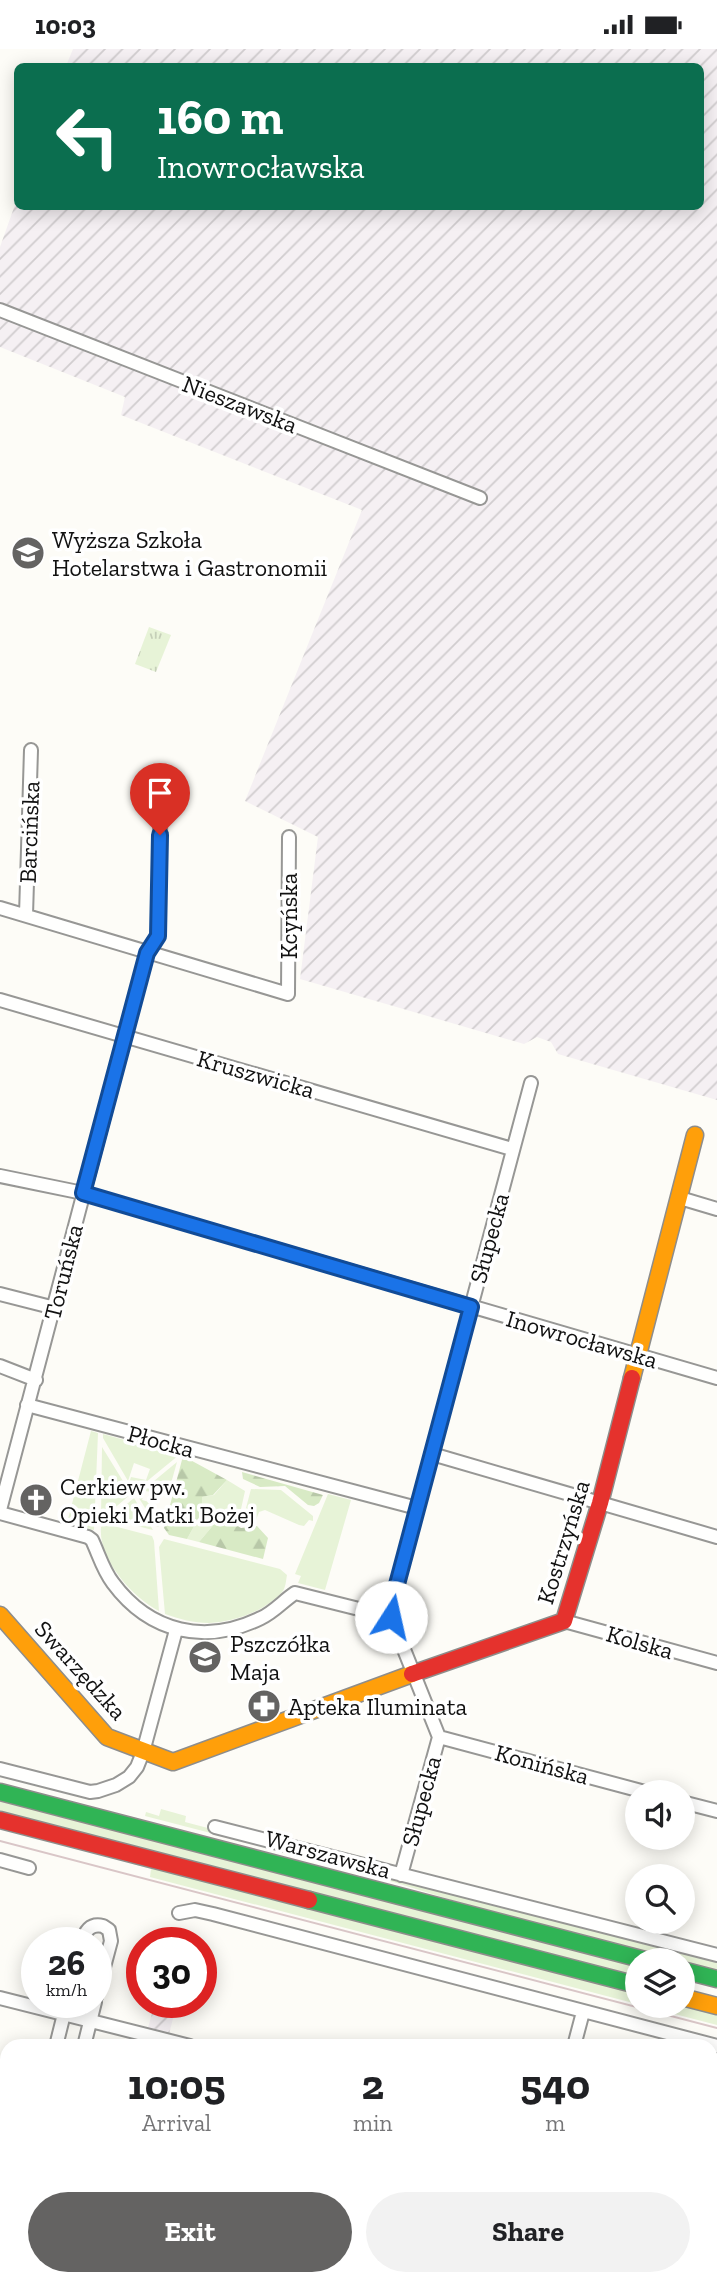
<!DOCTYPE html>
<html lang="en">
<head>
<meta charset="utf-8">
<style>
  :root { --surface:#fff; --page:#f2f2f2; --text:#202124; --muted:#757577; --accent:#646362 }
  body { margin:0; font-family:"Zilla Slab",serif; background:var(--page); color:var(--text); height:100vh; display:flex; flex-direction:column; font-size:26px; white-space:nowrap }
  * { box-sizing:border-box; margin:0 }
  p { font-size:23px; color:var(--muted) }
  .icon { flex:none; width:38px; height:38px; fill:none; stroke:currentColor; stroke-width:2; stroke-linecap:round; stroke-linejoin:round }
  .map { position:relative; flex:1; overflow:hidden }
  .panel { position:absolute; left:0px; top:1990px; width:718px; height:247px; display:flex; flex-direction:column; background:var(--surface); border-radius:21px 21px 0 0; box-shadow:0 4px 18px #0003 }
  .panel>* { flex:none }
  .hud { position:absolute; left:14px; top:14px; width:690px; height:147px; border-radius:10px; box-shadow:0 4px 18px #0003; background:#0b6e4f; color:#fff; overflow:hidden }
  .tools { position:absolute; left:625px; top:1731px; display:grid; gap:14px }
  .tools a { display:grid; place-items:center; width:70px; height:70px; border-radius:50%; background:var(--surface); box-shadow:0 4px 18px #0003; font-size:35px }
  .speed { position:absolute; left:21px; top:1878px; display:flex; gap:14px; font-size:35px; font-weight:700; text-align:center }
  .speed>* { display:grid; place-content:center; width:91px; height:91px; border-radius:50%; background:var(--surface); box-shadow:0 4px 18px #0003; line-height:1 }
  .speed small { font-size:18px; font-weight:400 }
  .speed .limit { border:10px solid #d22; background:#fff; color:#111 }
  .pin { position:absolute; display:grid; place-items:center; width:60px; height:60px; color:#fff; margin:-72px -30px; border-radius:50% 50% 50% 0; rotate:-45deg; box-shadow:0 0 7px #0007 }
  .pin .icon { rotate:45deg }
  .me { position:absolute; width:77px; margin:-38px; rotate:10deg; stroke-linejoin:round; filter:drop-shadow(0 0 5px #0008) }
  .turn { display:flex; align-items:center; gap:24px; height:147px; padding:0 28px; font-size:32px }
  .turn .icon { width:91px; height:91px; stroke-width:2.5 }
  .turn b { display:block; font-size:49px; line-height:60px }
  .eta { display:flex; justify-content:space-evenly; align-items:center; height:119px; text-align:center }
  .eta b { font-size:42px; font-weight:800; line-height:49px }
  .primary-button { display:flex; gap:14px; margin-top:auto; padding:14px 28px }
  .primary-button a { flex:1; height:80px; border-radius:42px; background:var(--accent); color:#fff; font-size:28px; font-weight:800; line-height:80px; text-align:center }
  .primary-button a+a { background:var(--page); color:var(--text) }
  .status { display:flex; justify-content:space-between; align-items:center; height:49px; padding:0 35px; background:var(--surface); direction:ltr }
  .status svg { height:19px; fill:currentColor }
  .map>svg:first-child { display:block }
</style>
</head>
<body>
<div class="status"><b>10:03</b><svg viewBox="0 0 49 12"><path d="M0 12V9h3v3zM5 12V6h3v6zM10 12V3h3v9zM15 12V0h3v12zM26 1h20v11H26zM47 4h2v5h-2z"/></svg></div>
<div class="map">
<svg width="717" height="2236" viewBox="0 0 717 2236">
  <defs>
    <pattern id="industrial-furrows" width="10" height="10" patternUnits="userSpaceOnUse" patternTransform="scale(1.75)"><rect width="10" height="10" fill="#f5f0f3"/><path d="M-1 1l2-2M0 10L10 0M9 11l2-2" fill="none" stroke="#d1cdcf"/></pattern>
    <pattern id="forest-firs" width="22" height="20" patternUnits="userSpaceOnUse" patternTransform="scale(1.75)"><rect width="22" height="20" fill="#d8eac5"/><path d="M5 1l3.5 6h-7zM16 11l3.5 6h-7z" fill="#b8c8a8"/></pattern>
    <pattern id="park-tufts" width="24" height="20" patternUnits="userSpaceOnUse" patternTransform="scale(1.75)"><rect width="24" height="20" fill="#e7f3d7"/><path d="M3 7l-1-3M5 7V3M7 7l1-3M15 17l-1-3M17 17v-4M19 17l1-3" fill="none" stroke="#c5cfb8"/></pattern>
  </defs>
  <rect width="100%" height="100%" fill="#fdfcf7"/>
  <path fill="url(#industrial-furrows)" d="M73,0H717V1051L558,1005L551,993L537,988L524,995L300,930L318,788L245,752L362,461L121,366L125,348L0,298V198L17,150L18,158H700V18L66,17Z
    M154,1957L175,1962L169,1985L148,1979Z"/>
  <path fill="#e7f3d7" d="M91,1382L98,1384L94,1481L67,1474Z
    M103,1385L179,1406L135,1442L129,1434L131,1428L146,1431L150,1420L134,1414L128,1432L103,1389Z
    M102,1398L131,1445L104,1468H101Z
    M177,1413L170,1438L163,1436L161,1441L154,1439L152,1443L145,1442L142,1451L149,1453L148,1458L156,1460L155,1465L162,1467L159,1478H157L137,1446Z
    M227,1431L245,1442L241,1460H227L199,1493L187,1490L202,1463V1448L214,1446Z
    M251,1440L281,1441L313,1467V1472L309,1471L304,1477L299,1476L265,1461L259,1463L256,1471V1466L246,1459Z
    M328,1445L351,1451L325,1541L298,1534L301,1527L295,1525Z
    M134,1449L153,1481L109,1470Z
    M106,1475L152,1487L154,1492L159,1562C132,1548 98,1510 101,1478Z
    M164,1490L280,1520L287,1526C286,1531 286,1537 283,1542C266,1562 234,1573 209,1574C194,1574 179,1570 165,1565L159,1498Z
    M0,1750L637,1916V1929L0,1763Z
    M161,1760L186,1767L185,1773L717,1913V1922L683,1913L682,1911H674L490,1863L358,1822L145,1767L146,1763L159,1767Z
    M133,1813L637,1944V1955L150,1828L151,1820L133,1815Z
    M683,1956L717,1965V1976L644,1957Z"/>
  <path fill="url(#forest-firs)" d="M183,1407L227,1431L213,1446L202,1448V1463L187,1490L169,1486L164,1479Z
    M242,1423L323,1446L319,1454L314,1457L308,1456L285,1437L260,1438L243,1430Z
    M221,1467L241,1479L257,1477L268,1489L263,1510L199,1493Z"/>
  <path fill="url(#park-tufts)" d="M149,578L171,586L156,623L135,615Z"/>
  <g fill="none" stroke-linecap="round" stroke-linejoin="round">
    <defs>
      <path id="street" d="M0,261L480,449
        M0,859L288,945L289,788
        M26,866L31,701
        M0,951L512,1100
        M0,1127L83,1144L717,1329
        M680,1149L717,1160
        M0,1245L47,1257
        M0,1317L36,1331
        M27,1356L417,1459
        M432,1405L717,1488
        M0,1461L147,904L158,887L161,735
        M0,1464L88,1488L92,1491C99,1506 103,1521 113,1534C150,1584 206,1596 261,1569C274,1563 283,1552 295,1544L391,1568
        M564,1572L717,1614
        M439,1688L645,1743
        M0,1720L90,1743L98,1742L116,1736L129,1728L137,1718L143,1703L176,1581
        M682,1753L717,1762
        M215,1778L717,1906
        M0,1811L29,1819
        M401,1826L439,1688L391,1568L392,1554L531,1034
        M179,1864L195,1861L213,1865L717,1997
        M82,1894C85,1882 90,1874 103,1877L109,1881L111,1892L96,1948
        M0,1949L190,1997
        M56,1997L67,1953
        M84,1997L95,1953
        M574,1997L583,1963
        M710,2136L717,2137
        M0,2201L7,2176
        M367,2230L392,2236
        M20,2236L22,2230
        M182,2236L184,2230
        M343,2236L345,2230
        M512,2236L514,2230"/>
      <path id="fast" d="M0,1743L645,1911
        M309,1851L637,1936
        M682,1921L717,1930"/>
      <path id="slow" d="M632,1329L695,1086
        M0,1566L107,1688L173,1713L412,1625
        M682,1948L717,1957"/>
      <path id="jam" d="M412,1625L564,1572L600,1454L632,1329
        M0,1771L309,1851"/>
    </defs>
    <use href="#street" stroke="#979795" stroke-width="16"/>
    <use href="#fast" stroke="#8e8d8b" stroke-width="19"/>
    <use href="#slow" stroke="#8e8d8b" stroke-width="19"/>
    <use href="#jam" stroke="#8e8d8b" stroke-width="19"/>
    <use href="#street" stroke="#fffffe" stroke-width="12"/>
    <use href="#fast" stroke="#30b455" stroke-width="16"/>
    <use href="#slow" stroke="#ff9f0a" stroke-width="16"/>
    <use href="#jam" stroke="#e5322d" stroke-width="16"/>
    <path stroke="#d9c6c7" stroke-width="2" d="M0,1792L717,1979"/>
  </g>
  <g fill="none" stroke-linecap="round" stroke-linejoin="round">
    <defs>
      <path id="route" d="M160,786L158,887L147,904L83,1144L471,1258L392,1554L391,1568"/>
    </defs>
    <use href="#route" stroke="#114b97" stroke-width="18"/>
    <use href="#route" stroke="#1a73e8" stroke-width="12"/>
  </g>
  <defs>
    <symbol id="university-disc" viewBox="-11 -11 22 22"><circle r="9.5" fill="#646362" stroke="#fff"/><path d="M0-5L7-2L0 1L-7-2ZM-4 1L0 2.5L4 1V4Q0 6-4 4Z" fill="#fff"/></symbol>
    <symbol id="church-disc" viewBox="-11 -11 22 22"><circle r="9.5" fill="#646362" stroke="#fff"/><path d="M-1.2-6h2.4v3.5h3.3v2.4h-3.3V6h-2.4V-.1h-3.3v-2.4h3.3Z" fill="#fff"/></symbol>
    <symbol id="school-disc" viewBox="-11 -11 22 22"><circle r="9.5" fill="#646362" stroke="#fff"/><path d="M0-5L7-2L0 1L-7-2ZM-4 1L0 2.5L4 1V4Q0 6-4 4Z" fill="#fff"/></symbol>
    <symbol id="pharmacy-disc" viewBox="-11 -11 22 22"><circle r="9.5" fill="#646362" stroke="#fff"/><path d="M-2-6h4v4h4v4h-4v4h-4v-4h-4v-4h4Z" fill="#fff"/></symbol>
  </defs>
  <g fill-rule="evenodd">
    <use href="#university-disc" x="9" y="485" width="38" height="38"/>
    <use href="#church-disc" x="17" y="1432" width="38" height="38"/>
    <use href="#school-disc" x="186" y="1589" width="38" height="38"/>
    <use href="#pharmacy-disc" x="245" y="1638" width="38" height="38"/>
  </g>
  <g text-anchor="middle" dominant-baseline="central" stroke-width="7" stroke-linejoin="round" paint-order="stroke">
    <g font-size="24" fill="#111" stroke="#fff">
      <text transform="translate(240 355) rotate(21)">Nieszawska</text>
      <text transform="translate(29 783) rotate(-88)">Barcińska</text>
      <text transform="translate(288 867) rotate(-90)">Kcyńska</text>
      <text transform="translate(256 1025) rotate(16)">Kruszwicka</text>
      <text transform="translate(489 1189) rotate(-75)">Słupecka</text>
      <text transform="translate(63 1223) rotate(-76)">Toruńska</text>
      <text transform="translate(582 1290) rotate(16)">Inowrocławska</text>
      <text transform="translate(161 1392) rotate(15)">Płocka</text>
      <text transform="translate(563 1493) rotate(-73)">Kostrzyńska</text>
      <text transform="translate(640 1593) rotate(16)">Kolska</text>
      <text transform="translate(81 1621) rotate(48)">Swarzędzka</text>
      <text transform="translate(542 1715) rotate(15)">Konińska</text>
      <text transform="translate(421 1752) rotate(-75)">Słupecka</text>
      <text transform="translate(328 1805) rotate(15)">Warszawska</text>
    </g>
    <g font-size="24" fill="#111" stroke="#fff" text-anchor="start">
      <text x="52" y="490">Wyższa Szkoła<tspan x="52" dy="28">Hotelarstwa i Gastronomii</tspan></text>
      <text x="60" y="1437">Cerkiew pw.<tspan x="60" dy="28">Opieki Matki Bożej</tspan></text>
      <text x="230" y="1594">Pszczółka<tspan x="230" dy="28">Maja</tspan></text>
      <text x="288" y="1657">Apteka Iluminata</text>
    </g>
  </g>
</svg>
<div class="tools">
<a><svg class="icon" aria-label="sound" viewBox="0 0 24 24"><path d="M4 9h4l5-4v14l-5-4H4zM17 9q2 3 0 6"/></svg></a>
<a><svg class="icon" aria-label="search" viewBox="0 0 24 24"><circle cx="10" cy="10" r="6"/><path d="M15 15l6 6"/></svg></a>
<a><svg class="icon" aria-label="layers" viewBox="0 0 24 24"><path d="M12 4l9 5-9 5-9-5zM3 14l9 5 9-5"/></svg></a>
</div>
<div class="speed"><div>26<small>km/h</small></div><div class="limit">30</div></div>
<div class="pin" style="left:160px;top:786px;background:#d93025"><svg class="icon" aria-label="arrive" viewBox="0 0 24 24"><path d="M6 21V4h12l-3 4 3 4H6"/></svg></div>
<svg class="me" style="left:391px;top:1568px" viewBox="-20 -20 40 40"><circle r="19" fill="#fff"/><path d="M0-13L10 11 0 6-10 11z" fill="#1a73e8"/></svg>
<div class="hud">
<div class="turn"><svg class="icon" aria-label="left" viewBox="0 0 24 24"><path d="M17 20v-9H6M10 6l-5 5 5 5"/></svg><div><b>160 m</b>Inowrocławska</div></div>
</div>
<section class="panel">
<div class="eta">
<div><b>10:05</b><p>Arrival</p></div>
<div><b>2</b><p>min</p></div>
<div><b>540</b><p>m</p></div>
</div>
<div class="primary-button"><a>Exit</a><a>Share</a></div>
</section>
</div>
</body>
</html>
